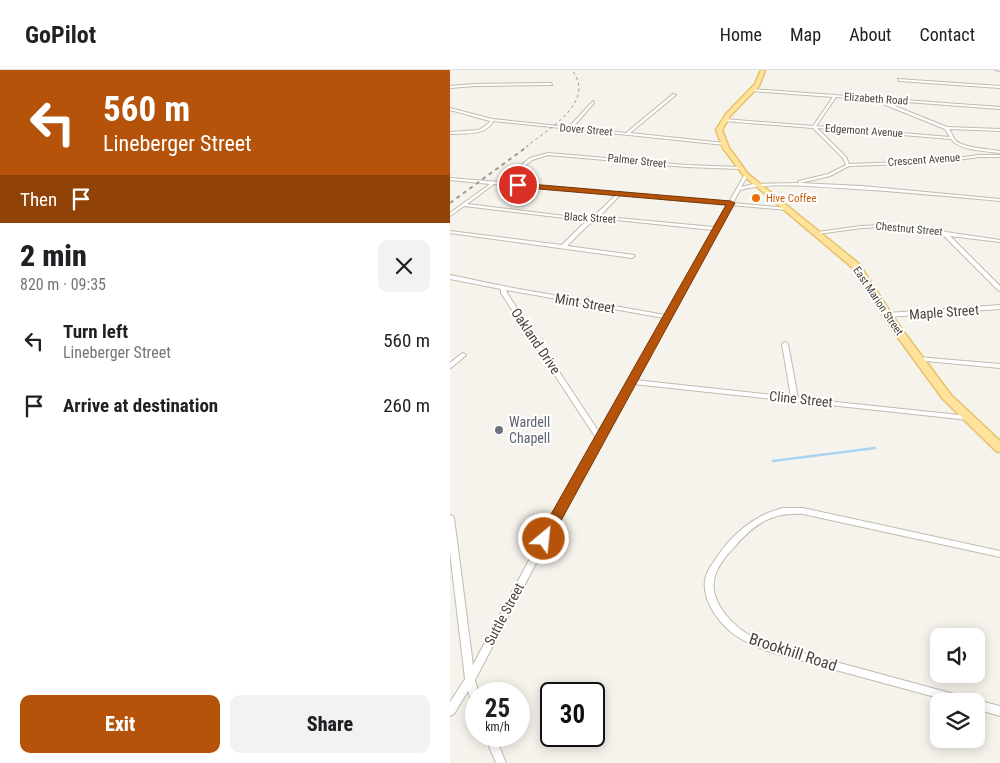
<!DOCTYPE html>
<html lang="en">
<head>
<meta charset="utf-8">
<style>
  :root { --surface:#fff; --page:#f2f2f2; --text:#202124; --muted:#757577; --line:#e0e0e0; --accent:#b45309 }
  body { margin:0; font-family:"Roboto Condensed",sans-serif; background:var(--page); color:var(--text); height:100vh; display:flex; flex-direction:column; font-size:19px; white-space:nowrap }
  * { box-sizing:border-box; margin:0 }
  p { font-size:16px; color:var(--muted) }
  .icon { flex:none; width:28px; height:28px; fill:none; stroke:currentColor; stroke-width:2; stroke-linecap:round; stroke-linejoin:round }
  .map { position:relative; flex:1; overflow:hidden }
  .drawer { display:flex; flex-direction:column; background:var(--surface); width:450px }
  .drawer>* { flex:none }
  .top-card { background:#b45309; color:#fff; overflow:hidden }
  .fabs { position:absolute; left:480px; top:558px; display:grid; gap:10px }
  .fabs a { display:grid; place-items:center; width:55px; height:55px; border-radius:10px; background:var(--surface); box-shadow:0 2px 12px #0003; font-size:25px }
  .speed { position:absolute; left:15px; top:612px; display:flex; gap:10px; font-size:25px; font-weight:700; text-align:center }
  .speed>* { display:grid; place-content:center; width:65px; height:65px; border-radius:50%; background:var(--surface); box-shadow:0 2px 12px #0003; line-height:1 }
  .speed small { font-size:12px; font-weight:400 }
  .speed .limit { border:2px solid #111; border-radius:8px; background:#fff; color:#111 }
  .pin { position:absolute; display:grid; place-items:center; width:42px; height:42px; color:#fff; margin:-21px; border:2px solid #fff; border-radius:50%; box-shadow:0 1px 5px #0007 }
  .me { position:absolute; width:55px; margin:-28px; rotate:28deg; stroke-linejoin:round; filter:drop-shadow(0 0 4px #0008) }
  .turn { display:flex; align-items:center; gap:18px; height:105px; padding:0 20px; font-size:22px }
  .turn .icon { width:65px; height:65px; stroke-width:2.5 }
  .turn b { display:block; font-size:35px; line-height:42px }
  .then { display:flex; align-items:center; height:48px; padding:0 20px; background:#0003; gap:10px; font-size:19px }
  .round { display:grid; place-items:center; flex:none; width:52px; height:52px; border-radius:10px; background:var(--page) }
  .overview { display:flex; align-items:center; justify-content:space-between; height:85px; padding:0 20px }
  h1 { font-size:30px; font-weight:800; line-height:38px }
  .action { display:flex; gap:10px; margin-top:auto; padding:10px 20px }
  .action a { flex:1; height:58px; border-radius:10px; background:var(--accent); color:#fff; font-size:20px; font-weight:800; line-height:58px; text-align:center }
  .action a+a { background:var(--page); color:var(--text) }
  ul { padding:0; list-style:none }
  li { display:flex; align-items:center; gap:15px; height:65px; padding:0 20px }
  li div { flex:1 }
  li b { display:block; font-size:19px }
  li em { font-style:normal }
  header { display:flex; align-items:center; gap:30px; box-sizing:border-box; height:70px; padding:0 25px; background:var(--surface); border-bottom:1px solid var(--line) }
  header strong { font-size:24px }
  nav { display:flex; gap:28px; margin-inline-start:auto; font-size:18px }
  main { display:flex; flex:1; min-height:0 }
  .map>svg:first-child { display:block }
</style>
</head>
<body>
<header>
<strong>GoPilot</strong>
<nav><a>Home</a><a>Map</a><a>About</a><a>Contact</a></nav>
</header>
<main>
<section class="drawer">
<div class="top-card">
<div class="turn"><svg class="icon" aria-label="left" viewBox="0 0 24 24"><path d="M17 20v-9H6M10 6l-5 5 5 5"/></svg><div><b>560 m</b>Lineberger Street</div></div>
<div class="then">Then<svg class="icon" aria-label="arrive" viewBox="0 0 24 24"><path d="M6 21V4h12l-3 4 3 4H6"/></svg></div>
</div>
<div class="overview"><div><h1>2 min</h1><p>820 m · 09:35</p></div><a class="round"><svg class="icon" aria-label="close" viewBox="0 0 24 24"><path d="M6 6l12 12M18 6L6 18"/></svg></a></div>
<ul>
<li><svg class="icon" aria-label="left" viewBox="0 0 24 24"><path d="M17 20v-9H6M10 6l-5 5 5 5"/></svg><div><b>Turn left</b><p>Lineberger Street</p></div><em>560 m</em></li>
<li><svg class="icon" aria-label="arrive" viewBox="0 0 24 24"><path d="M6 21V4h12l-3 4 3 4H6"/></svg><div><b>Arrive at destination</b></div><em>260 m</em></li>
</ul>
<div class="action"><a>Exit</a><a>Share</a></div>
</section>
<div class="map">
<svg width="550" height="693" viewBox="0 0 550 693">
  <rect width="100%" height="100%" fill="#f6f3ec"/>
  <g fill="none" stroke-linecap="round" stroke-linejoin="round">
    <path stroke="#a9d4f2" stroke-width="2.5" d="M323,391L425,378"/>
    <defs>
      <path id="minor" d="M545,0H550V1Z
        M448,9L550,16V18L449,11Z
        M101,13L102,15L25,16L0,18V16L25,14Z
        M301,19L550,37V39L430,30L497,57L550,59V61L499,59C501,62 503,67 505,70C513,78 539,79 550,81V83C536,81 510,81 501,69L367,58L396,87L399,94L484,91L529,85H550V87H529L484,93L399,96L380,106L350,113L412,116L550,129V131C496,126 443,121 389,118C356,116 322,112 290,120L283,133L338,138L340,139L338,140L281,135L220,246L221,247L185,310L341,327L332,274L335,272L338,274L348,328L519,346L522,348L519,350L183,314L117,434L25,610L29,624H26V634L22,633L18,621L4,644L0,646V632L15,609L0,482V445L3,446L4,448L23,595L109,434L146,368L51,223V219L0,209V205L53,216L215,245L263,160L167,150H145L136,157L117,176L184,185L185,186L182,188L0,163V161L112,175L132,155L140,150L123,149L14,136L0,146V143L40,114L0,110V108L50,112L80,88L98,83L236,95L291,97V99H290L236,97L98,85L82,90L54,113L168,123L170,122L172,123L279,132L295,104L298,105L291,117L304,114L350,113L348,112L349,111L378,104L396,95L393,88L363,58L274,51L272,50L274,49L363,56L383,27L302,21ZM386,27L429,30L428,32L495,59L500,67L366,56ZM44,114L50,115L166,125L143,147H123L17,134ZM170,125L277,135L264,157L167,148L149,147ZM56,220L214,248L149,362L57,223Z
        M223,24L226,25L180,63L274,73H275V75L43,51C37,66 14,63 0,64V62L29,60L39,53L40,51L0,40V38L42,49L119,57L143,31L144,33L123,57L176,63Z
        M436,155L491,162L493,161L496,162L550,170V172L500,166L550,216V221L548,220L493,165L436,157L411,158L368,164L366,163L368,162L411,156Z
        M550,235V239L438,247L435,245L438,243Z
        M13,283L16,285L15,286L2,297L0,298V293L11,284Z
        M467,287L550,294V298L465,290L464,289Z
        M333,438H353L550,481V487L353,444C323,442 306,453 287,474C278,484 269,493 265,506C258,528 278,551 296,563C306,569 317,572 327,576L515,627L519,628L520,631H500C457,619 414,608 371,596C344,588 312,583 288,567C271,556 252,532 255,510C256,504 259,498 263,493C279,467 303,445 333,438Z
        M526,630L550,636V646L526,639V631H522Z
        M35,666H45L56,693H46Z"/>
      <path id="primary" d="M311,0H315L309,16L280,46L272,60L279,78L298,104L409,194L450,257L501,325L550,371V382L546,381L493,329L441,258L403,198L294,106L273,78L266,60L276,44L305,14Z"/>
    </defs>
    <use href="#minor" stroke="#c2bbae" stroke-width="2"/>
    <use href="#primary" stroke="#e6c16a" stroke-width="3"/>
    <use href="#minor" fill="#fff" fill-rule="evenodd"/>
    <use href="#primary" fill="#ffe39c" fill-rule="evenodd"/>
    <path stroke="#9a9a9a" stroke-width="1" stroke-dasharray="3 3" stroke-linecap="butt" d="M76,77C98,59 147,32 122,0"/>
    <path stroke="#9a9a9a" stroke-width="2" stroke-dasharray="4 4" stroke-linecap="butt" d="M0,133L78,76"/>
  </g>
  <path fill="#b45309" stroke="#753606" d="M68,113L281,131L285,133L101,469L99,472H89L87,469L276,135L66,117V114Z"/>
  <circle fill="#e8710a" stroke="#fff" stroke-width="2" cx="306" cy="128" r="5"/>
  <circle fill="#6b7280" stroke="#fff" stroke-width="2" cx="49" cy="360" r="5"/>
  <g text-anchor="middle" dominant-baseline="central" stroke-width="4" stroke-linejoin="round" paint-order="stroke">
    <g font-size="11" fill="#4b4439" stroke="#fff">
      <text transform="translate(426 29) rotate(4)">Elizabeth Road</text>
      <text transform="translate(136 60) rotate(5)">Dover Street</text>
      <text transform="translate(414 61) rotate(4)">Edgemont Avenue</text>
      <text transform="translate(474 90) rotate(-4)">Crescent Avenue</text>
      <text transform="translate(187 91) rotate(6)">Palmer Street</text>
      <text transform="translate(140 148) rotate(3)">Black Street</text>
      <text transform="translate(459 159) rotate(5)">Chestnut Street</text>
      <text transform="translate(428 231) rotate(56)">East Marion Street</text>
    </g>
    <g font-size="11" fill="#c56008" stroke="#fff" text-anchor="start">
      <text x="316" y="128">Hive Coffee</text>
    </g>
    <g font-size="14" fill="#4b4439" stroke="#fff">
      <text transform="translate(135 233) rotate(10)">Mint Street</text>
      <text transform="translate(494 242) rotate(-4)">Maple Street</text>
      <text transform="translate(86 271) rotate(56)">Oakland Drive</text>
      <text transform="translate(351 329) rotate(6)">Cline Street</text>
      <text transform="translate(54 544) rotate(-62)">Suttle Street</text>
    </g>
    <g font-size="14" fill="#5b616d" stroke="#fff" text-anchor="start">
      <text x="59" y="352">Wardell<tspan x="59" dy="16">Chapell</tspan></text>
    </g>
    <g font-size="16" fill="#4b4439" stroke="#fff">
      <text transform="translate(343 582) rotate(18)">Brookhill Road</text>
    </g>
  </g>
</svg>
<div class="fabs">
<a><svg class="icon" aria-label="sound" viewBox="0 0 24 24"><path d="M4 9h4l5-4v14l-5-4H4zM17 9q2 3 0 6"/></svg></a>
<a><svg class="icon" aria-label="layers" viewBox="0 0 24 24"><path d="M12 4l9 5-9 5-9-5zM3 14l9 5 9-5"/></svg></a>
</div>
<div class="speed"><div>25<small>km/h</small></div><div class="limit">30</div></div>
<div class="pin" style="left:68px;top:115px;background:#d93025"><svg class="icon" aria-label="arrive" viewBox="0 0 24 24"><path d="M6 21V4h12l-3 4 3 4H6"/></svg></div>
<svg class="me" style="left:94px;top:469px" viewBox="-20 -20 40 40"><circle r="17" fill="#b45309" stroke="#fff" stroke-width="3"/><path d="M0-11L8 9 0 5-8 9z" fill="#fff"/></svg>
</div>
</main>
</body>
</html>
